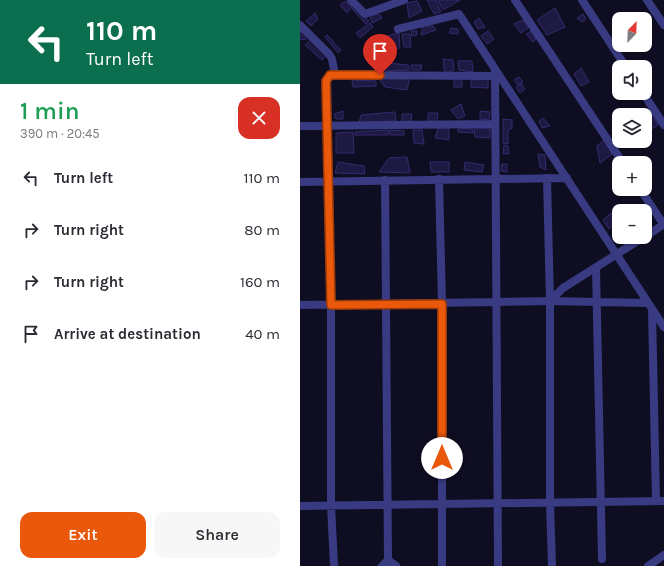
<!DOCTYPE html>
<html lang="en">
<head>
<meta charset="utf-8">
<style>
  :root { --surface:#fff; --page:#f7f7f7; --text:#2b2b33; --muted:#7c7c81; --accent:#ea580c }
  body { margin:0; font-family:Karla,sans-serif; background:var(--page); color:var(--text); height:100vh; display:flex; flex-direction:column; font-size:15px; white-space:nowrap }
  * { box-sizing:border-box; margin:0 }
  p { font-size:13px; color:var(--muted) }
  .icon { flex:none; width:22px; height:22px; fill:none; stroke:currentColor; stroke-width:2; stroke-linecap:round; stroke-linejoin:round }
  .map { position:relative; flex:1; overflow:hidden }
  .details { display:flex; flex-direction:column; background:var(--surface); width:300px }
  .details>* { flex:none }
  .top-card { background:#0b6e4f; color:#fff; overflow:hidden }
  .needle { width:26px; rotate:23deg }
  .fabs { position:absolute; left:312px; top:12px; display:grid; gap:8px }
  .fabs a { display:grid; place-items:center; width:40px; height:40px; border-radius:8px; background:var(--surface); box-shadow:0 1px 3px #0004; font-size:20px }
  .pin { position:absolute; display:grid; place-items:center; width:34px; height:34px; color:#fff; margin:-41px -17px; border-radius:50% 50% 50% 0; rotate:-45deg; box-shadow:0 0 4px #0007 }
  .pin .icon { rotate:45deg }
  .me { position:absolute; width:44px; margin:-22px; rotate:0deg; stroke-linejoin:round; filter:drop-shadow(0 0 3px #0008) }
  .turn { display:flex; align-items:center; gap:14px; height:84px; padding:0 20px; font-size:18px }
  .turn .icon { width:52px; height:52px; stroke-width:2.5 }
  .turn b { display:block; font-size:28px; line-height:34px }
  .round { display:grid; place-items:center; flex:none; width:42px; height:42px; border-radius:12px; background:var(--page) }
  .overview { display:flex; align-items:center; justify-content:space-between; height:68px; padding:0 20px }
  h1 { font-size:24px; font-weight:600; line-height:30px; color:#1e9e55 }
  .cta { display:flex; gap:8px; margin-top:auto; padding:8px 20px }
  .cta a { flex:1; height:46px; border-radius:12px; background:var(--accent); color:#fff; font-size:16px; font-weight:600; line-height:46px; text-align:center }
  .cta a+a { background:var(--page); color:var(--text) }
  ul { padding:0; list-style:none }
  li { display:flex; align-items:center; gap:12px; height:52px; padding:0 20px }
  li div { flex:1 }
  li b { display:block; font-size:15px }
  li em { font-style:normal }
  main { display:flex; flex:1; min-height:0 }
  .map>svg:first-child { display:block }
</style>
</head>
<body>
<main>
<section class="details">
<div class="top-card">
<div class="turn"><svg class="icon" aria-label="left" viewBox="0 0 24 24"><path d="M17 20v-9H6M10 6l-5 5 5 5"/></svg><div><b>110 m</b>Turn left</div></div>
</div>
<div class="overview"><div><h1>1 min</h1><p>390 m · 20:45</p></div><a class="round" style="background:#d93025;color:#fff"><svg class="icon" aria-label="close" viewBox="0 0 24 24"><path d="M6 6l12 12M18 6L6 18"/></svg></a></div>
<ul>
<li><svg class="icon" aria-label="left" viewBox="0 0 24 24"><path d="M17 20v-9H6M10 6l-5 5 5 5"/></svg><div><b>Turn left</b></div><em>110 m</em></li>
<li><svg class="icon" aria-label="right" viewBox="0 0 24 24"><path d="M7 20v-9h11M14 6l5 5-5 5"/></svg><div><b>Turn right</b></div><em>80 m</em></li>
<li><svg class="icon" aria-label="right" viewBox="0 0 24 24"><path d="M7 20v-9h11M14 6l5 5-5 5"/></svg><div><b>Turn right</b></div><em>160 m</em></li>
<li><svg class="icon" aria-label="arrive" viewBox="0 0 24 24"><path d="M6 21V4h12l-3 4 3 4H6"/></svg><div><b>Arrive at destination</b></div><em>40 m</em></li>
</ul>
<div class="cta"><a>Exit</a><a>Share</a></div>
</section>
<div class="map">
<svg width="364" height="566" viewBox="0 0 364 566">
  <rect width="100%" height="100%" fill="#0f0d22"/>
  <path fill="#1e1943" stroke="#332b6f" d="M127,0H136L141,12L134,14Z
    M138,0H160L143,10Z
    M45,1L52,7L47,13L40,5Z
    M117,1L122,11L109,18L107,3Z
    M54,7L69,21L66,24L52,9Z
    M255,8L265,27L247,35L237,20Z
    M15,13L18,19L11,26L6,21Z
    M79,14L82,18L72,23L70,16Z
    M283,14L286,19L282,22L277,18Z
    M179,18L185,27L178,29L174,22Z
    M223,20L228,28L221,33L214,24Z
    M70,23L73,27L60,38L56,33Z
    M123,26H133L136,30L121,35Z
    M151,28L158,29V34L149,33Z
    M0,31L7,39L0,40Z
    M111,31H117V35L112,36Z
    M188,31L194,39L187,44L181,36Z
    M231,31L236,39L233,42L226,34Z
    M99,33L100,48L88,49L87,36Z
    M102,34H110L111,47H104Z
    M27,35L41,50L38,53L25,37Z
    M11,40L27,55L22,60L5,45Z
    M143,59L153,60L154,70L145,74Z
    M158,61H172L173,72L159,70Z
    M87,63L108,65L110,70L87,71Z
    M111,65H122L121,70H112Z
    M281,68L289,82L281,86L274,74Z
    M110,77L107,90L85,87L79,79Z
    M162,77V87H154V80Z
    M219,77L223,82L218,85L214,80Z
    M171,79H188V88L171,87Z
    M52,80L76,81V86L53,87Z
    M221,84L225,89L220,93L216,87Z
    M161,104L165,116L158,119L151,110Z
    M43,111V119H36L34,114Z
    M180,111L190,112L189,120L180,119Z
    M350,111L358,125L350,130L344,115Z
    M95,112L96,121L59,123L61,115Z
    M128,113H138L137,122L128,121Z
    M102,114H112L111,123L102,122Z
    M243,118L250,126L242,128L239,121Z
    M203,119L212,120V128L208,130V144L203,143Z
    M138,128H149V140L135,138Z
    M158,128L173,129V133L158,132Z
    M174,128H190V138L175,137Z
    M89,130L88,135H55V132Z
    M90,130L104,131V135H90Z
    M113,130H122L124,144L114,143Z
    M53,132L54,153H36V133Z
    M304,140L312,154L300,163L297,146Z
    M204,145L208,146L209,154H203Z
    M238,154L245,155L246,170L240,167Z
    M107,157L110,173L79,172L89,158Z
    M38,162L64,166L65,174L35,173Z
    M130,162H149V172H131Z
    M165,162L184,165L182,172L164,170Z
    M202,164H207V172L201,171Z
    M311,213L317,221L309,229L303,220Z"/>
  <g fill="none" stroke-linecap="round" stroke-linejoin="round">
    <path stroke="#383b81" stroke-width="8" d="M51,0L65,14L104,0
      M215,0L323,163
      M282,0L326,67
      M347,0L364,25
      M0,25L29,54L32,59L35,75
      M98,29L159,14L364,327
      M195,69L198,566
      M343,93L364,125
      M0,126L194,124
      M247,178L250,301V503L252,566
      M139,179L142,304V566
      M0,182L267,178
      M340,189L364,225
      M345,237L364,224
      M296,268L302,559
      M250,301L263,288L344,237
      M0,305L250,301L348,303
      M352,310L356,501
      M0,506L364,501
      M88,560L96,566
      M34,566L31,505V305L27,78L31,75L194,76
      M82,566L88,560L85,180
      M348,566L364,555"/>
  </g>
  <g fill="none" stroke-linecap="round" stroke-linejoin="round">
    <defs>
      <path id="route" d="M80,75H30L26,81L31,305L142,304V458"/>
    </defs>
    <use href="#route" stroke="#983908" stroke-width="10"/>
    <use href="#route" stroke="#ea580c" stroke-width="7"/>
  </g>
</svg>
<div class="fabs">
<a><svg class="needle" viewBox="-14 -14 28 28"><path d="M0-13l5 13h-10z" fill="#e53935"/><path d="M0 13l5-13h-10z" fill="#7c7c81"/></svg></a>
<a><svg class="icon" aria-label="sound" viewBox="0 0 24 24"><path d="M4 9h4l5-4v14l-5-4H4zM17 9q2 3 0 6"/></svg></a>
<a><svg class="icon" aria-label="layers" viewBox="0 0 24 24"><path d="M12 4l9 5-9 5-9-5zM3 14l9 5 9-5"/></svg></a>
<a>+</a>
<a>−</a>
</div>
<div class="pin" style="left:80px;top:75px;background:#d93025"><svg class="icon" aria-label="arrive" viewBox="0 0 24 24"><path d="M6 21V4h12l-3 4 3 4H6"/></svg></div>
<svg class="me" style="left:142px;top:458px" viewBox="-20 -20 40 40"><circle r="19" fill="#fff"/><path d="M0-13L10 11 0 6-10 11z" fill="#ea580c"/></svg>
</div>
</main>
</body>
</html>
